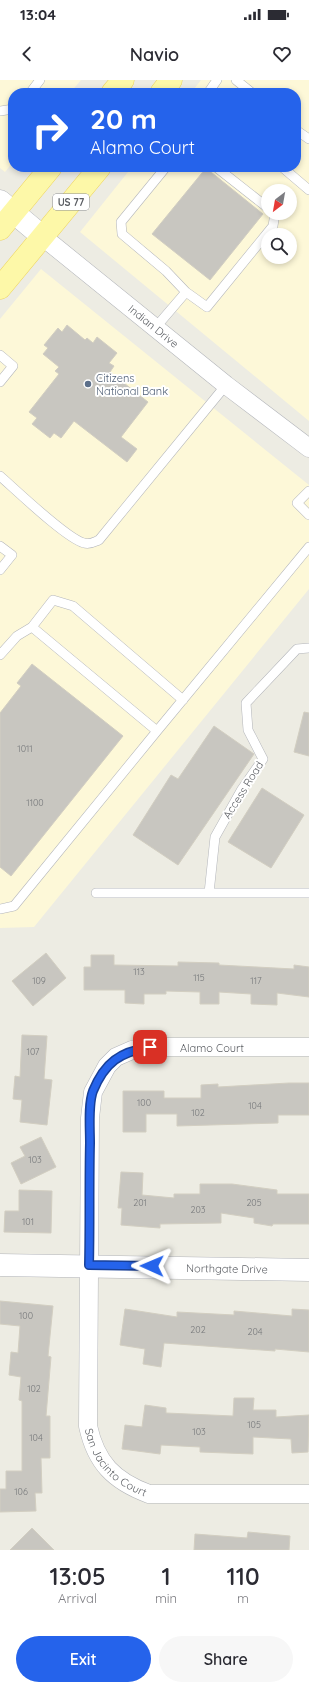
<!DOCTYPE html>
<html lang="en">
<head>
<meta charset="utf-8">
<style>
  :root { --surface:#fff; --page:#f7f7f7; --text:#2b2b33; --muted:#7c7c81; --accent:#2563eb }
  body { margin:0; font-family:Quicksand,sans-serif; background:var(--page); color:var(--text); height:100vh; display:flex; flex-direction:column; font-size:15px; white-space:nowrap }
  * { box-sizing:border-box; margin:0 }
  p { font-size:13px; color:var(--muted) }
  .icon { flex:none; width:22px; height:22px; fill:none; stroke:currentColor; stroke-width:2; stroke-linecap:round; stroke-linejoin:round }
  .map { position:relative; height:1470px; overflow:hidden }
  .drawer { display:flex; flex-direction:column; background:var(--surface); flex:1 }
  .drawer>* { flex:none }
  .top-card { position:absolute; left:8px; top:8px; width:293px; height:84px; border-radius:16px; box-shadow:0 2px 6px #0003; background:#2563eb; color:#fff; overflow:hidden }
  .needle { width:26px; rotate:211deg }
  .tools { position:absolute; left:261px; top:104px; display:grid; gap:8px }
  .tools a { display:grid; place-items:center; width:36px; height:36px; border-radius:50%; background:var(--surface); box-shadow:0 2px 6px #0003; font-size:20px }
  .pin { position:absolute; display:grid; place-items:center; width:34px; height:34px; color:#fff; margin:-17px; border-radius:8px; box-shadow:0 2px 6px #0006 }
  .me { position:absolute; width:44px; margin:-22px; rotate:271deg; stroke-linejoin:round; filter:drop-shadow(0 0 3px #0008) }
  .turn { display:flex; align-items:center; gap:14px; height:84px; padding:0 16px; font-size:18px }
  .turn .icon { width:52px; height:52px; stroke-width:2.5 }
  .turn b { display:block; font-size:28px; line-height:34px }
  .eta { display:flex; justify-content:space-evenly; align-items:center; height:68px; text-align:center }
  .eta b { font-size:24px; font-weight:600; line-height:28px }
  .action { display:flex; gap:8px; margin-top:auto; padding:8px 16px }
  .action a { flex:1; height:46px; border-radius:24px; background:var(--accent); color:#fff; font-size:16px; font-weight:600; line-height:46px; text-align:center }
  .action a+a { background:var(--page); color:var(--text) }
  .status { display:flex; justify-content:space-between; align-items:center; height:28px; padding:0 20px; background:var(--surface); direction:ltr }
  .status svg { height:11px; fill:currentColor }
  header { display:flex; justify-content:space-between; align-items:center; height:52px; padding:0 16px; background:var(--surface); font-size:18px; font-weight:600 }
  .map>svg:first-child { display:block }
</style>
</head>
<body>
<div class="status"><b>13:04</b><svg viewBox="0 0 49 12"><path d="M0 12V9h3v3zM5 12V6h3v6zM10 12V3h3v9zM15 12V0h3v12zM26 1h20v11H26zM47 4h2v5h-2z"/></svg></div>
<header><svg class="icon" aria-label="back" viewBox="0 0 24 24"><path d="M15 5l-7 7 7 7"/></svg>Navio<svg class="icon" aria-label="heart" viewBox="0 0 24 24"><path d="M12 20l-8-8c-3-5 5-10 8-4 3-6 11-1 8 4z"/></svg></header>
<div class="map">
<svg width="309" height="1470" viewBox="0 0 309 1470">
  <rect width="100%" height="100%" fill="#edece3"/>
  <path fill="#fdf8d8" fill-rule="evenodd" d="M0,0H81L70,13H13V82L5,92L0,88Z
    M201,0H309V341L80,152L132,87H296V13H191ZM268,111H290V133H268ZM268,155H290V177H268Z
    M41,189L309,405V509L34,847L0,848V239Z"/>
  <path fill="#c8c6c0" stroke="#d2cec1" d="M206,88L263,134L210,200L152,154Z
    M67,245L85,260L87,258L93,263L97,257L117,273L109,283L114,286L110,292L148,322L121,357L137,369L127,382L74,341L61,358L54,353L50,358L32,344L37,338L29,332L59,294L55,291L59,287L43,274L48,268L44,265L58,248L62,252Z
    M32,584L123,656L11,796L0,787V633L21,606L17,603Z
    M304,632L309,633V676L294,672Z
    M214,646L254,674L178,785L133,755L171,695L178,699Z
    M262,708L304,735L271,788L228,762Z
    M46,873L66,898L33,926L12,901Z
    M91,875H114V885L178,886V882L219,883V885L294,889V885L309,887V917L277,913V925L251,924V914L219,912V924H200V912L166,911V914H144V924L125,923V910H84V887H91Z
    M22,955L47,956L44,999L52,1000L47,1045L20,1042L22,1020L13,1019L15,996L20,997Z
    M289,1003H309V1035H278V1043L177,1046V1034H146V1052H123V1011H164V1018H201V1005L218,1004V1007Z
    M41,1057L56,1087L21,1104L11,1083L25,1076L20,1067Z
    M121,1092L143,1093L142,1115L174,1118V1114H200V1104H232L277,1110V1114H309V1144H273L272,1146L254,1143V1138L221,1133V1143L160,1144V1148L121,1145L122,1128H118Z
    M19,1110L52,1111L51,1153L4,1152L5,1131H19Z
    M0,1221L53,1226L48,1276L51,1277L46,1336H50V1378H41L42,1413H35L36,1431L0,1432V1409H6V1391H22V1321L19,1320L21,1297L9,1295L11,1272L18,1273L20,1246L0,1244Z
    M125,1229L177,1237V1232L234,1235V1231L292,1236V1229L309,1230V1272L275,1269V1271L164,1263L161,1287L143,1284L145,1269L120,1265Z
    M234,1318H254L253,1330H276V1337L309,1335L308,1372L292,1373L291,1359L253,1357V1374L200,1372V1367L161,1365L160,1374L122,1369L125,1345L142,1347L145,1325L166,1328V1333L233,1336Z
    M32,1448L54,1470H10Z
    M248,1452L290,1456L289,1470H194L195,1454L247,1458Z"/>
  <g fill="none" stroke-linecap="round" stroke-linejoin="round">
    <defs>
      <path id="service" d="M236,0L252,13
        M30,13L40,0
        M208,13L217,0
        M0,31L13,29
        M296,50L309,59
        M166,87L121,142L122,154L166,191L186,212
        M216,87L268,128
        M282,87L309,110
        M156,247L186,212L207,227L273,146L275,133
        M0,275L13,286L0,302
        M0,396C16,410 67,459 84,463C90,465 94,462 99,460L226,305
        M309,411L297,423L309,435
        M0,466L12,475L0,490
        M32,547L53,520L73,526L183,620
        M0,575L17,556L32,547L157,651L14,826L0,829
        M157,651L309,467
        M96,813H309
        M209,813L215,757L242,709L263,679L248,650L246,623L297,569L309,568"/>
      <g id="minor">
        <path id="s1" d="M43,157L226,305L309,368"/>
        <path id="s2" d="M309,967H150L132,970L116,977L107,986L93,1012L90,1038L88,1346C96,1383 114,1401 149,1414H309"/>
      </g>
      <g id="tertiary">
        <path d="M0,121L43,157"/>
        <path id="s3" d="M0,1185L309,1190"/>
      </g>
      <path id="primary" d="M112,13L123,0
        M161,13L171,0
        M0,149L51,87
        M0,208L100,87"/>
    </defs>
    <use href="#service" stroke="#b3b5ba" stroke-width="10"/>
    <use href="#minor" stroke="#b3b5ba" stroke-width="19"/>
    <use href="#tertiary" stroke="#b3b5ba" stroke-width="23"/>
    <use href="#primary" stroke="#eed45b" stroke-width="23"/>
    <use href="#service" stroke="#fff" stroke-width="9"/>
    <use href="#minor" stroke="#fff" stroke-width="18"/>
    <use href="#tertiary" stroke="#fff" stroke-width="22"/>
    <use href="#primary" stroke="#fdf8a8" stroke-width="22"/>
  </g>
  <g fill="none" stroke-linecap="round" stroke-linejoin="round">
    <defs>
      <path id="route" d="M150,967C120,972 105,982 93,1011C88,1024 90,1048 90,1063C89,1103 90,1144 89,1185L152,1186"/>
    </defs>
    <use href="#route" stroke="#184099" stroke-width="10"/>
    <use href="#route" stroke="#2563eb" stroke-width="7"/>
  </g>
  <circle fill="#5c6f8a" stroke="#fff" stroke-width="1.5" cx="88" cy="304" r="4"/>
  <g text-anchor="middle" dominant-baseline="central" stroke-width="4" stroke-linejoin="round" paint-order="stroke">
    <g font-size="9" fill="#76787a">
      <text x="25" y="668">1011</text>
      <text x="35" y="722">1100</text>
      <text x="139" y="891">113</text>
      <text x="199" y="897">115</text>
      <text x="39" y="900">109</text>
      <text x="256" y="900">117</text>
      <text x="33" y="971">107</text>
      <text x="144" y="1022">100</text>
      <text x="255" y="1025">104</text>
      <text x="198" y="1032">102</text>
      <text x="35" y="1079">103</text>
      <text x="140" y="1122">201</text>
      <text x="254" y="1122">205</text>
      <text x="198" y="1129">203</text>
      <text x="28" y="1141">101</text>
      <text x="26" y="1235">100</text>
      <text x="198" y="1249">202</text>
      <text x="255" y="1251">204</text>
      <text x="34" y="1308">102</text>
      <text x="254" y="1344">105</text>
      <text x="199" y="1351">103</text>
      <text x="36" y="1357">104</text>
      <text x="21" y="1411">106</text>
    </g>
    <rect fill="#fff" stroke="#8c8e92" stroke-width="1" x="53" y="114" width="36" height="16" rx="3"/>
    <g font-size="10" font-weight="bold" fill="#5b5e63">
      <text x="71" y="122">US 77</text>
    </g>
    <g font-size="11" fill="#5b5e63" stroke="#fff">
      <text stroke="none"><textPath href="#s1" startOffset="142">Indian Drive</textPath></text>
      <text transform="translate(243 710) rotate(-58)">Access Road</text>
      <text x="212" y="968">Alamo Court</text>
      <text stroke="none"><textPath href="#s3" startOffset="227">Northgate Drive</textPath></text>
      <text stroke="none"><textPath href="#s2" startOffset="619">San Jacinto Court</textPath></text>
    </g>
    <g font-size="11" fill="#4e5e75" stroke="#fff" text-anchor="start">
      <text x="96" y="298">Citizens<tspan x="96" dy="13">National Bank</tspan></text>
    </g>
  </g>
</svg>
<div class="tools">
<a><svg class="needle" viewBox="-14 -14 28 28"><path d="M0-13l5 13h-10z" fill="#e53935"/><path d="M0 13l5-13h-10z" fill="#7c7c81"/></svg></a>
<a><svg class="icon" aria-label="search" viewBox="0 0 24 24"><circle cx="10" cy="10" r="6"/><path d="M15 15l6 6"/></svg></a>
</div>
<div class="pin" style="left:150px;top:967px;background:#d93025"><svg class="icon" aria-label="arrive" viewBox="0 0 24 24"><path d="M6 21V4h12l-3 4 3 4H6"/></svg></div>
<svg class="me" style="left:152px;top:1186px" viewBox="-20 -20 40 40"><path d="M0-17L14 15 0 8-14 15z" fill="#2563eb" stroke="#fff" stroke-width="4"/></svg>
<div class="top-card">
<div class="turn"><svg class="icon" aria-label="right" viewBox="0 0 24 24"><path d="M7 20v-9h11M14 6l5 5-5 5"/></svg><div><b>20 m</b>Alamo Court</div></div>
</div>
</div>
<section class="drawer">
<div class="eta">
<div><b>13:05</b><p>Arrival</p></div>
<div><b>1</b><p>min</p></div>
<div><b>110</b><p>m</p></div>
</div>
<div class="action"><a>Exit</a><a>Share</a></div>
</section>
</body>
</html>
